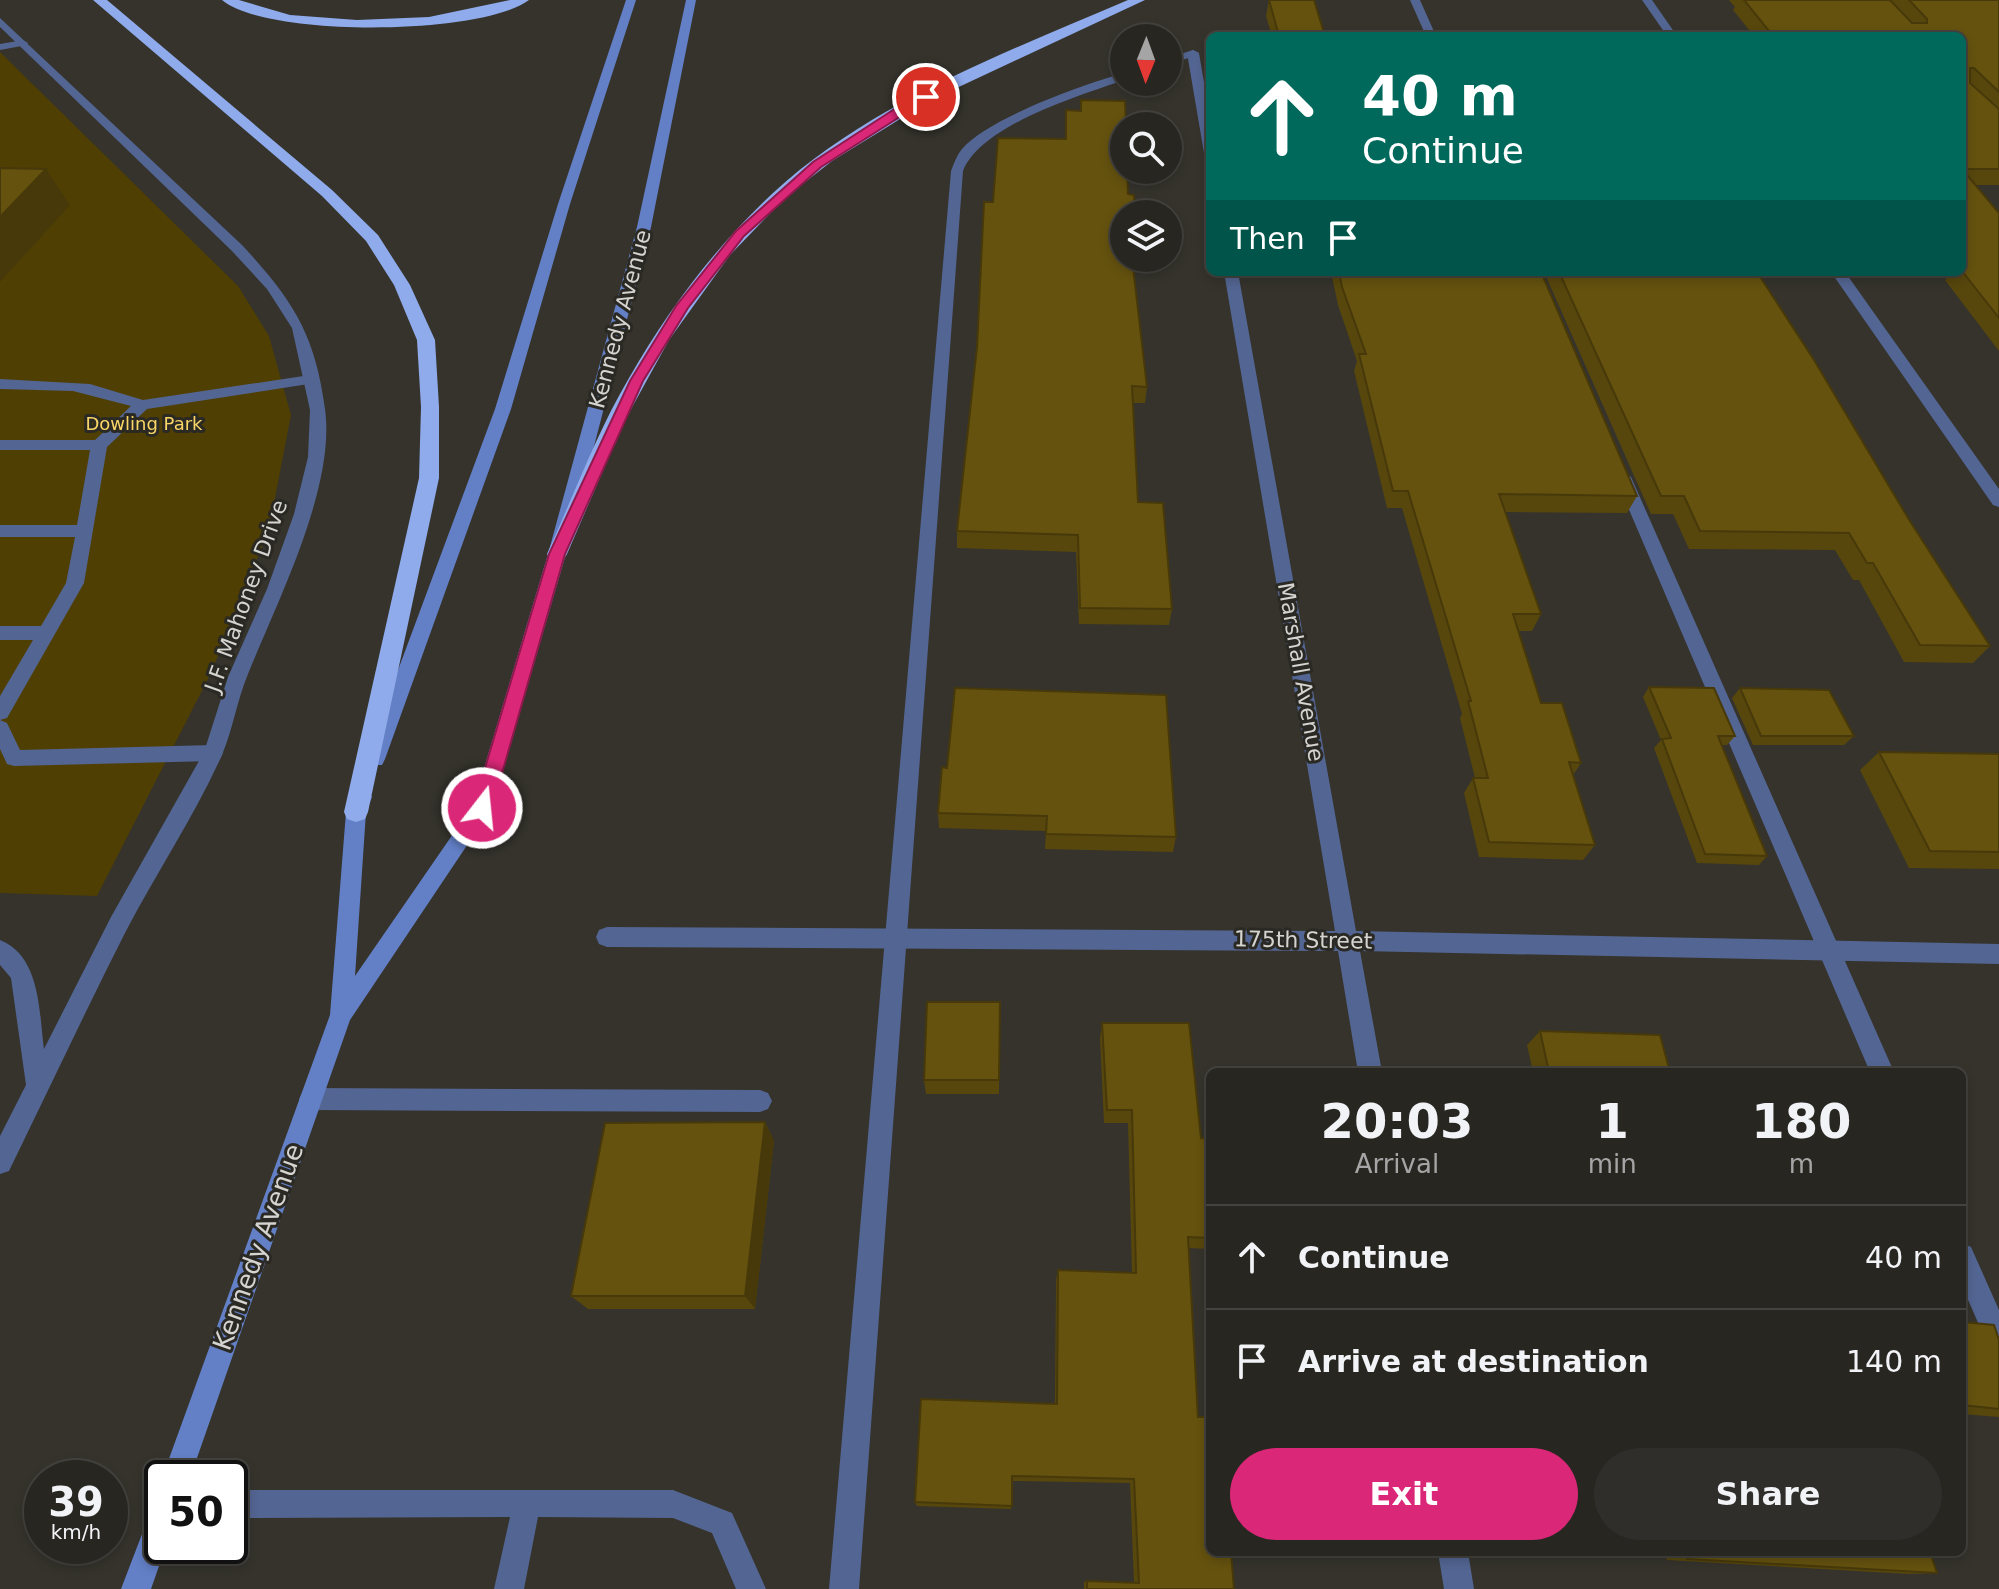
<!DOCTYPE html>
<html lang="en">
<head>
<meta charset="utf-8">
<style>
  :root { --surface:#282621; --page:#302e2a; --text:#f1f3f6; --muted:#a5a5a5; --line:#44433f; --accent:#db2777 }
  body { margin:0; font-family:"DejaVu Sans",sans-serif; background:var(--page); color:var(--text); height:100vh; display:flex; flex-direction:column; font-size:30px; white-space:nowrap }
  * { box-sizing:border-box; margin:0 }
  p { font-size:26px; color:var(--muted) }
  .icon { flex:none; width:44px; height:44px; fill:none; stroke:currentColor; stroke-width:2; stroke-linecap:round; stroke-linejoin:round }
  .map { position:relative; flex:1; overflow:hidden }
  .side { position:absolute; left:1206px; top:1068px; width:760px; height:488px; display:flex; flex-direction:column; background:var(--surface); border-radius:12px; box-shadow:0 4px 12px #0003,0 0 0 2px var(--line) }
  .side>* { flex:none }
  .guide { position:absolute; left:1206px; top:32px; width:760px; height:244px; border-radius:12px; box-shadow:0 4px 12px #0003,0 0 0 2px var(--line); background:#00695c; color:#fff; overflow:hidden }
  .needle { width:52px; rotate:181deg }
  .tools { position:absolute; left:1110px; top:24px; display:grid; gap:16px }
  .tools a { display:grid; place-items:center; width:72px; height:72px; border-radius:50%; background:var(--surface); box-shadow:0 4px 12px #0003,0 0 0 2px var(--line); font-size:40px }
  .speed { position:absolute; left:24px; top:1460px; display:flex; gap:16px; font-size:40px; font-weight:700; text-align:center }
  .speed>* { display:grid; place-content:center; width:104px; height:104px; border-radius:50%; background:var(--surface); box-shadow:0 4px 12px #0003,0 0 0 2px var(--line); line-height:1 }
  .speed small { font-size:20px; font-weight:400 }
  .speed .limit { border:4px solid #111; border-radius:12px; background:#fff; color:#111 }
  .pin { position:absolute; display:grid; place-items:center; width:68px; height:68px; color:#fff; margin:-34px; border:4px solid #fff; border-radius:50%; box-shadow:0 2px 8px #0007 }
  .me { position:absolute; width:88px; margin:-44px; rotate:16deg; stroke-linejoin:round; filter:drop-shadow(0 0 6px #0008) }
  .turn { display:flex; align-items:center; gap:28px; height:168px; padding:0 24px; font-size:36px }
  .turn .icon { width:104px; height:104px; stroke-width:2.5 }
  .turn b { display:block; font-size:56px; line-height:68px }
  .then { display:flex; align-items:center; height:76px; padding:0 24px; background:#0003; gap:16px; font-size:30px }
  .eta { display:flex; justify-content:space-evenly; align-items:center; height:136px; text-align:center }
  .eta b { font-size:48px; font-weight:700; line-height:56px }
  .cta { display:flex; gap:16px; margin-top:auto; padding:16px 24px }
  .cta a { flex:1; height:92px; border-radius:48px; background:var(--accent); color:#fff; font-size:32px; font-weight:700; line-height:92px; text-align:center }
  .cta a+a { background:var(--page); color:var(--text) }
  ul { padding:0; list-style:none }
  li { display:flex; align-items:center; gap:24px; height:104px; padding:0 24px; border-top:2px solid var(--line) }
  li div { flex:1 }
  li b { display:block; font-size:30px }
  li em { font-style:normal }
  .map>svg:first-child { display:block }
</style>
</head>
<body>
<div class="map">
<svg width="1999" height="1589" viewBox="0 0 1999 1589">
  <rect width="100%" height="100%" fill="#35332c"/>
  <path fill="#4f3f03" d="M0,52L238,286L269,336L291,415L269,529L211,673L97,896L0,893Z"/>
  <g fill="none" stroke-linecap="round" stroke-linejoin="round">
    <path fill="#536592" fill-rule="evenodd" d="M1410,0H1420L1436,36H1426Z
      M23,40L28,43L27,45L0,50V44Z
      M1193,50L1199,53L1197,55L1168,65V58Z
      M1124,73V80C1079,96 981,125 963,171L859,1589H829L951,171C954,163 957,155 962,149C989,118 1084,84 1124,73Z
      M310,375L315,377V383L147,409L107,447L84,583L7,718L0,720V696L33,640H0V626H41L66,583L75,537H0V525H77L90,450H0V440H95L131,406L73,391L0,389V379L90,384L143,400Z
      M1623,472L1631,477L1894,1072H1870L1615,477Z
      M0,720L7,723L20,750L213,745L220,747L223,753L220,759L213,761L14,766L7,764L0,749Z
      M311,1088L760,1090L768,1093L772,1101L768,1109L760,1112L311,1110L303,1107L299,1099L303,1091Z
      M1962,1243L1971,1247L1999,1310V1354L1990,1350L1962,1286Z
      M230,1490H673L732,1513L766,1589H736L712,1533L673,1518L538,1517L524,1589H494L510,1517L230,1518Z"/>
    <path fill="#536592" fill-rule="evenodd" d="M1642,0H1652L1677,36H1667Z
      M0,18L242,245C292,299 315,333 325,409C336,487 277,602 248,674C237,700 233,729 222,755C195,815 157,872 126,931C86,1010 48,1091 9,1171L0,1174V1136L26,1085L11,978L0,965V940C41,956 39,1013 44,1049L111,917L204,752L228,677L267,589L294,514L308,457L310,410L292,328L267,289L232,251L0,27Z
      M1193,50L1199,53L1210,118V157L1204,153L1187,53Z
      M1224,272H1238L1356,931L1999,944V964L1360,951L1382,1072H1358L1338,951L607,947L599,944L596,937L599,930L607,927L1335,931Z
      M1831,272H1845L1999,489V507L1993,505Z
      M1438,1552H1468L1474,1589H1444Z"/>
    <path fill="#6380c7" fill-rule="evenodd" d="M626,0H636L570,204L511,409L385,759L382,765H368L365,759L495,409L558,204Z
      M686,0H696L651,227L566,554L492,808L350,1020L190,1478H162L330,1015L346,812L355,791L362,789L369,791L372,797L366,812L355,976L473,805L548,554L637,227Z
      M162,1504V1546H166L151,1589H121L152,1508Z"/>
    <path fill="#8fabec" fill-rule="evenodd" d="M93,0H107L332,190L378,235L410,285L435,340L439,407V478L368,812L365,819L356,822L347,819L344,812L419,478L421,407L417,340L394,285L366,241L322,196Z
      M222,0H239L290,15L357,20L429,17L510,0H529C483,35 268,38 222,0Z
      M1128,0H1145L931,100L832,161L786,197L730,255L669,340L625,420L567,554L564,559H550L547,554C574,495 596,434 629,378C668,310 715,247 773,193C872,102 1007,52 1128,0Z"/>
  </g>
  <path fill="#57470d" d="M1269,0L1325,36H1272L1266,16Z
    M1729,0H1999V185H1976L1999,213V351L1945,280L1947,278L1942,272H1962V36H1754L1733,10L1735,7Z
    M1128,194L1137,258L1134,275L1147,387L1145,403H1133L1138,502L1172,609L1169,625L1079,624L1076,552L957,548V531L977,347Z
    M1331,272H1541L1637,496L1627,513L1505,512L1541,614L1532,631H1518L1541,703L1581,763L1573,775L1595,845L1583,860L1479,857L1464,793L1473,778H1475L1460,718L1462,714L1402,508H1387L1354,371L1357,361L1338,305Z
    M1544,272H1757L1908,518L1990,646L1973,663L1904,662L1859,580H1853L1835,550L1689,549L1673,514H1651Z
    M1649,687L1735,736L1727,745H1722L1767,856L1759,865L1697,863L1654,748L1661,740L1643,697Z
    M1740,688L1854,736L1844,745H1753L1732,698Z
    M1879,752L1999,754V869L1909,868L1860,770Z
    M942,767L1176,837L1173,852L1045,849L1046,831L939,828L938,813Z
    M1000,1002L999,1094H926L924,1080Z
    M1102,1023L1201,1138L1210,1139V1249L1189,1248L1198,1417L1234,1589H1084V1582L1087,1581L1134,1583L1130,1483L1012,1481L1011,1509L917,1506L915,1502L1055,1404L1056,1280L1058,1270L1132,1273L1128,1123H1104L1100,1038Z
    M1540,1031L1670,1072H1533L1527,1045Z
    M765,1122L774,1141L755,1309H588L571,1296Z
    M1962,1322L1999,1340V1417L1962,1414Z
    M1665,1552H1930L1937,1573L1909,1574L1667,1560Z"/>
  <path fill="#47390a" d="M46,169L70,205L0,282V217Z
    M765,1122L774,1141L755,1309L745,1296Z"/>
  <path fill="#65520f" stroke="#47390a" stroke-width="2" d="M1269,0H1314L1325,36H1279Z
    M1744,0H1890L1912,23H1927V19L1909,0H1999V92L1974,68H1970V83L1999,109V169H1962V36H1773Z
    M1081,100L1125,101L1126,126H1124V170H1127L1128,194L1134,195L1135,214H1124V258H1137H1132L1147,387L1132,386L1138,502L1163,503L1172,609L1080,608L1078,535L957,531L977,347L984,202H993L998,138L1066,139V110L1081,111Z
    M0,168L46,169L0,217Z
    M1962,169L1999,213V318L1962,271Z
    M1339,272H1541L1637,496L1499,494L1541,614H1513L1541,703H1562L1581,763L1569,762L1595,845L1489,842L1473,778H1488L1468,701H1471L1408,491H1393L1359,354H1366L1342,287Z
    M1559,272H1757L1814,360L1908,518L1990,646L1920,645L1873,563H1867L1849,533L1700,531L1684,496H1661Z
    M1649,687L1714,688L1735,736H1718L1767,856L1705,854L1662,739L1671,738Z
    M955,688L1166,695L1176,837L1046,834L1047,816L938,813L942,767L947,768Z
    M1740,688L1829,690L1854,736H1761Z
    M1879,752L1999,754V852L1930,851Z
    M927,1002H1000L999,1080H924Z
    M1102,1023H1189L1201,1138L1210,1139V1238L1188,1237L1198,1417H1210V1552H1231L1234,1589H1087V1581L1139,1583L1134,1479L1012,1476V1506L915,1502L921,1399L1057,1404L1058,1270L1136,1273L1132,1110H1107Z
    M1540,1031L1660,1035L1670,1072H1549Z
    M765,1122L745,1296H571L605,1123Z
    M1962,1322L1994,1325L1999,1340V1409L1962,1405Z
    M1686,1552H1930L1937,1573L1687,1559Z"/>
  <path fill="#db2777" stroke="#8e194d" stroke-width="2" d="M922,95L931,97L821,167L744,236L688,308L643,381L565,554L492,808L489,813H476L473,808L549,554L630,381L676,306L736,231L813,162L896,108Z"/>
  <g text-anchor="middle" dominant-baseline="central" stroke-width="6" stroke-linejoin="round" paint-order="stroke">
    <g font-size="18" fill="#f9d666" stroke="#2b2923">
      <text x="144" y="423">Dowling Park</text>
    </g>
    <g font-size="22" fill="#d5d4d0" stroke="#2b2923">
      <text transform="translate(620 319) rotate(-75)">Kennedy Avenue</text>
      <text transform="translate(246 596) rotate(-70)">J.F. Mahoney Drive</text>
      <text transform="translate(1301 672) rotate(80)">Marshall Avenue</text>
      <text transform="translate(1303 940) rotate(1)">175th Street</text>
    </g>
    <g font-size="26" fill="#d5d4d0" stroke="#2b2923">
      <text transform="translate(258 1247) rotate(-70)">Kennedy Avenue</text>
    </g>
  </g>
</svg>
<div class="tools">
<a><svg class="needle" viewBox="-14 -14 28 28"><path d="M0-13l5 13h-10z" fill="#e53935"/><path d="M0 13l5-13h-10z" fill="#a5a5a5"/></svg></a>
<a><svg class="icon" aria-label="search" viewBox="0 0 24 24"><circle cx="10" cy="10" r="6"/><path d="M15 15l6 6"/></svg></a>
<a><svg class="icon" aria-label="layers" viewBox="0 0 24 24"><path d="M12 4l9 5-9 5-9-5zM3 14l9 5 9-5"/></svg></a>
</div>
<div class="speed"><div>39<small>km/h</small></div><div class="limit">50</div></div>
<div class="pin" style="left:926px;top:97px;background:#d93025"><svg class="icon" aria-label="arrive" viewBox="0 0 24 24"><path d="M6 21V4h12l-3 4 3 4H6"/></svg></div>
<svg class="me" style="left:482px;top:808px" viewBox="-20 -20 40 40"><circle r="17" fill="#db2777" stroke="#fff" stroke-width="3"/><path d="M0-11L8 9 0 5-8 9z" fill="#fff"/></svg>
<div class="guide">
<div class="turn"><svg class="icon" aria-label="ahead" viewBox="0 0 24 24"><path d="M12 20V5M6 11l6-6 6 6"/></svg><div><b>40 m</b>Continue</div></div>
<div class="then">Then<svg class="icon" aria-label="arrive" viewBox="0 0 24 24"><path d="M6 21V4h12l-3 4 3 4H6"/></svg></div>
</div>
<section class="side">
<div class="eta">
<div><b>20:03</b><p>Arrival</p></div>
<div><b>1</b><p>min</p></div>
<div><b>180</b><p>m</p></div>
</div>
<ul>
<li><svg class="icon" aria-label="ahead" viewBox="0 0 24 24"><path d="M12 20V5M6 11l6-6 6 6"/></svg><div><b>Continue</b></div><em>40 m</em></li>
<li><svg class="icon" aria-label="arrive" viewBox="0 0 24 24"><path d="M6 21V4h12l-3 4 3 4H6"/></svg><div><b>Arrive at destination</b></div><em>140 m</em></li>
</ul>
<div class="cta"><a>Exit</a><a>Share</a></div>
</section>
</div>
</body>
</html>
